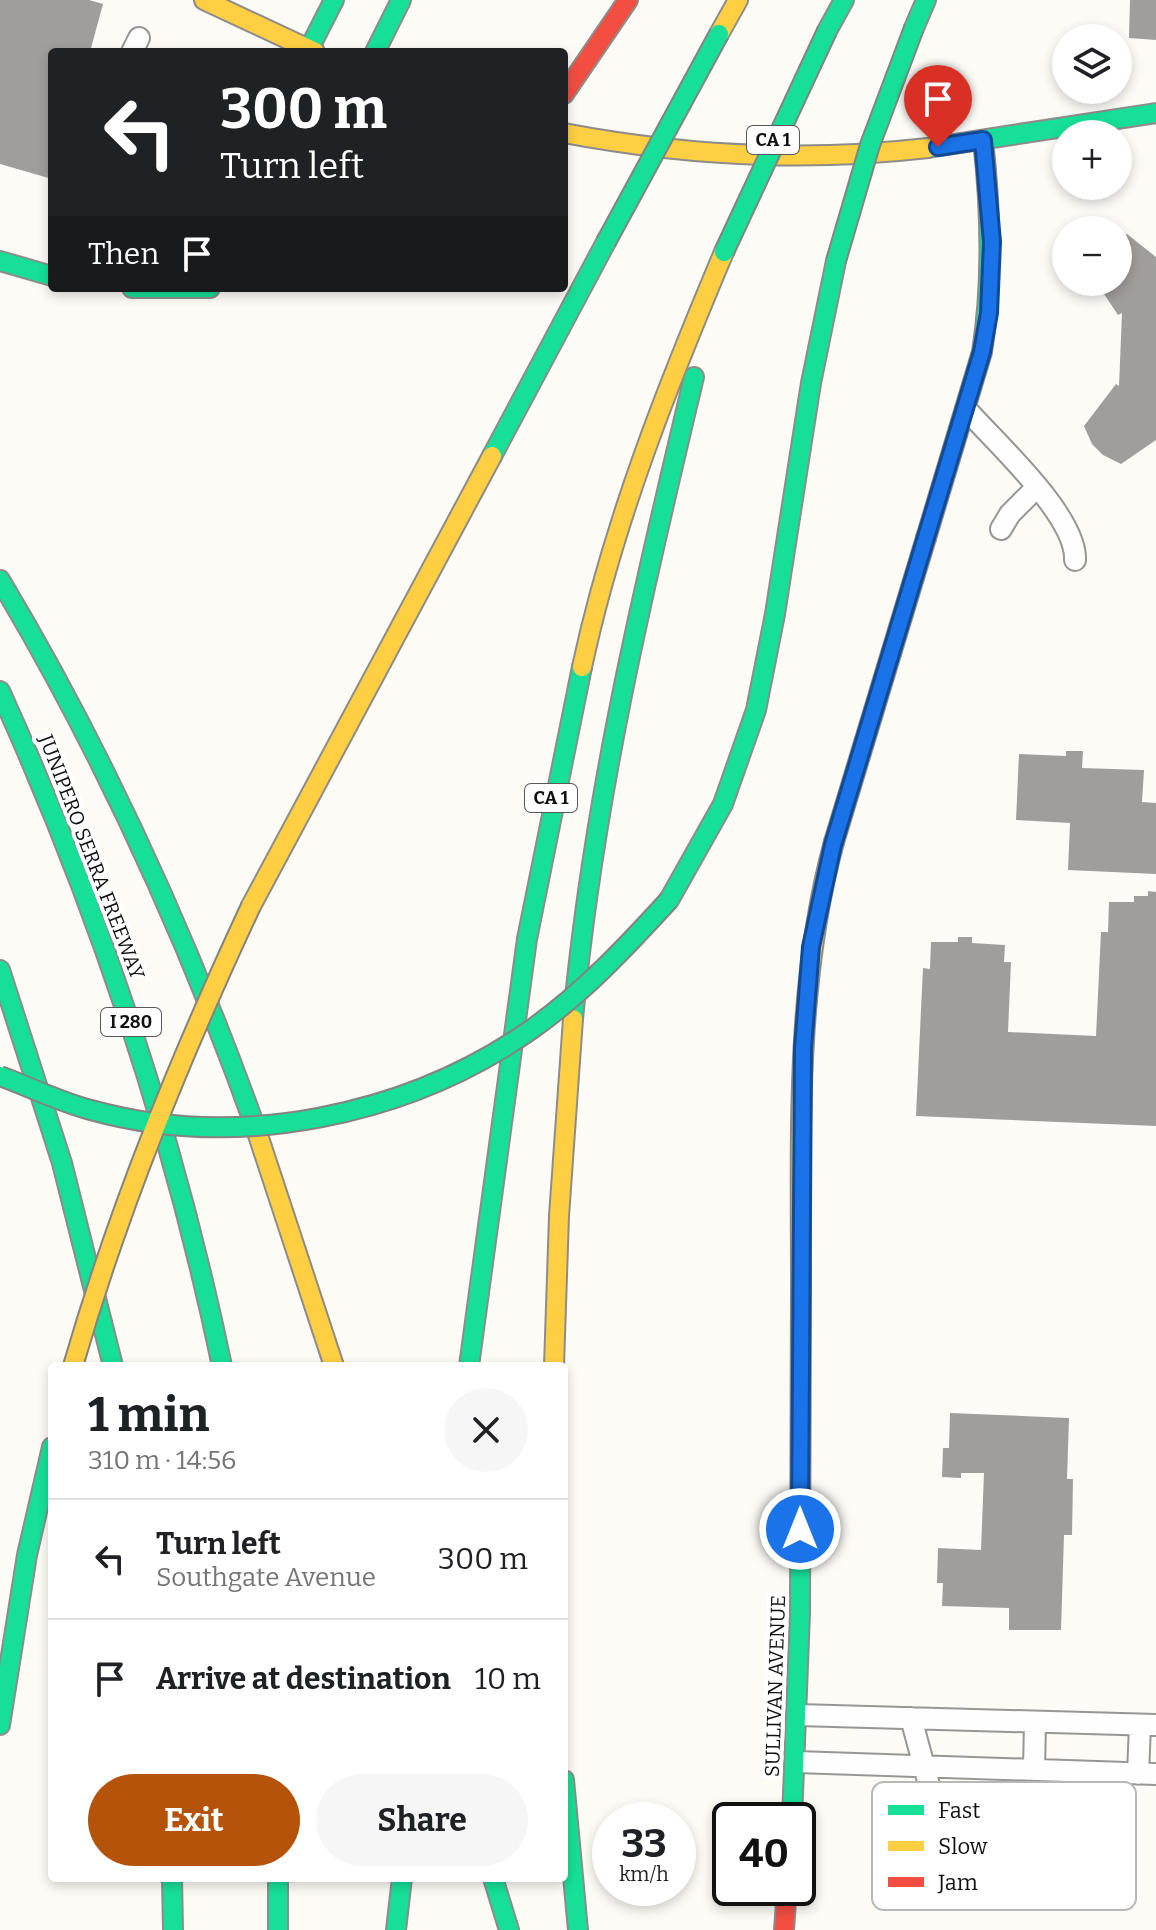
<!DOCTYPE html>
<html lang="en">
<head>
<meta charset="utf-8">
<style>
  :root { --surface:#fff; --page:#f6f6f6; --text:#202124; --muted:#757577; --line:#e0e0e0; --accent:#b45309 }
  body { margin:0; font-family:Bitter,serif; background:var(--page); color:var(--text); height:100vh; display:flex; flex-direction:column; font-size:30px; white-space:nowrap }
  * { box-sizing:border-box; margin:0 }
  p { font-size:26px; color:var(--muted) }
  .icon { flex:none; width:44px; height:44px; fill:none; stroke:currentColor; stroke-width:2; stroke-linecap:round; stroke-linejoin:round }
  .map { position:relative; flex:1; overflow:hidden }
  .drawer { position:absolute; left:48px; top:1362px; width:520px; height:520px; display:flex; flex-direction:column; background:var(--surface); border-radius:8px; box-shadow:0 4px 12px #0003 }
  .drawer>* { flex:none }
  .guide { position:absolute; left:48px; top:48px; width:520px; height:244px; border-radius:8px; box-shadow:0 4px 12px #0003; background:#202124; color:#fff; overflow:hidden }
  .fabs { position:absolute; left:1052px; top:24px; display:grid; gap:16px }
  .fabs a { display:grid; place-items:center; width:80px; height:80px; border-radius:50%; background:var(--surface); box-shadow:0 4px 12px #0003; font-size:40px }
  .speed { position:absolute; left:592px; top:1802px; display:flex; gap:16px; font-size:40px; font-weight:700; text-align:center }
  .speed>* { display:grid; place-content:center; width:104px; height:104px; border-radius:50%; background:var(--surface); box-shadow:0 4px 12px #0003; line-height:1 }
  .speed small { font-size:20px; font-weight:400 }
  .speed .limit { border:4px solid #111; border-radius:12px; background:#fff; color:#111 }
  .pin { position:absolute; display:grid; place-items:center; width:68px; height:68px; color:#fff; margin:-82px -34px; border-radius:50% 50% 50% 0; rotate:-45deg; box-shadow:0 0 8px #0007 }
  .pin .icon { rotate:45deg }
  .me { position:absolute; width:88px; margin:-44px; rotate:0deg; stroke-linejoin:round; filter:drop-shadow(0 0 6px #0008) }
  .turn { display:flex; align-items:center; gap:28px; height:168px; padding:0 40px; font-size:36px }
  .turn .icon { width:104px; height:104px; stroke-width:2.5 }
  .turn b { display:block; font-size:56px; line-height:68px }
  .then { display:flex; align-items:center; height:76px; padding:0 40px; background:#0003; gap:16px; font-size:30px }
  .round { display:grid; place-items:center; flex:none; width:84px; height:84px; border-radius:42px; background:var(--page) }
  .summary { display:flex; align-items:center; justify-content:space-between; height:136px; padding:0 40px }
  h1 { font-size:48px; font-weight:700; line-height:60px }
  .primary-button { display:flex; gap:16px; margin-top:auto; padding:16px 40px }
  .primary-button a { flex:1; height:92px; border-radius:48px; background:var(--accent); color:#fff; font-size:32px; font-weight:700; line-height:92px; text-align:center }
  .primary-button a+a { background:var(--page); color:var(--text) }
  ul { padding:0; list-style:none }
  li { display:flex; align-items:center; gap:24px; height:120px; padding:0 40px; border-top:2px solid var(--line) }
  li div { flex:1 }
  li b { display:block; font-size:30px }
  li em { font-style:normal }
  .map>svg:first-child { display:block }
</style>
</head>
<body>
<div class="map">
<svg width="1156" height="1930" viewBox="0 0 1156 1930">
  <rect width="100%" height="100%" fill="#fcfbf6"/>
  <path fill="#a09e9b" d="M0,0H89L103,4L90,52H52V179L0,164Z
    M1130,0H1156V40L1129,38Z
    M1127,234L1156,257V440L1121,464L1103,455L1092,444L1084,426L1116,384L1119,386L1122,313L1118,315L1096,282H1118V238Z
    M1066,751H1083L1082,768L1144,770L1142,802L1156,803V874L1068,870L1070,823L1016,820L1019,754L1066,756Z
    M1148,891L1156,892V1126L916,1116L923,968L930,969L931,942H958V937H972V943L1005,945L1004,962H1011L1008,1032L1096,1036L1101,932H1108L1109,902H1134V896H1148Z
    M950,1413L1069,1418L1067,1479H1073L1072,1535H1064L1061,1630H1009V1608L942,1606L943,1583H937L938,1548L981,1550L984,1473H961V1478L942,1477L943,1448H949Z"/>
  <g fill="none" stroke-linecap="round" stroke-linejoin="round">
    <defs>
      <path id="lane" d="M132,52L139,38
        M966,409C996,443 1077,516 1075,560
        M1001,529L1010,514L1036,488
        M798,1715L1156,1725
        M911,1718L932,1796
        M796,1762L1156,1774
        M1034,1770L1035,1722
        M1138,1774L1140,1725"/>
      <path id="fast" d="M914,28L926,0
        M827,31L844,0
        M309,49L334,0
        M375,52L401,0
        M928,148L1156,113
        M0,261L52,276
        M132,288H210
        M492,456L606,242
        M926,538L982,352C993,281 991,211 983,140
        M0,580C105,756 188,939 257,1132
        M0,691C99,909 173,1132 222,1366
        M669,900L723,804L756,710L775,614L811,383L836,261
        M0,970L62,1163L113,1366
        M573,1019C593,800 643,590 694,377
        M469,1366L527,939L582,667
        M0,1725L27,1555L52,1447
        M564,1780L578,1930
        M792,1820L800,1613L801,1285
        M172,1878L173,1930
        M278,1878V1930
        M493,1878L509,1930
        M396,1930L402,1878"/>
      <path id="slow" d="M204,0L315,52
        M719,34L738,0
        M564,133C685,156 806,162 928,148
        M582,667C613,523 667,387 724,252
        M251,906L492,456
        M257,1132L334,1366
        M801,1285C801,1137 795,985 834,842
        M554,1366L559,1216L573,1019"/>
      <path id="jam" d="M564,94L628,0
        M834,842L926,538
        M784,1930L787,1888"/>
    </defs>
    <use href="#lane" stroke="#969694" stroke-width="24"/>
    <use href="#fast" stroke="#8d8c8a" stroke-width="22"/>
    <use href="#slow" stroke="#8d8c8a" stroke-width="22"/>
    <use href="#jam" stroke="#8d8c8a" stroke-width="22"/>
    <use href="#lane" stroke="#fffefe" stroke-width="20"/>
    <use href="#fast" stroke="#16e098" stroke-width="18"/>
    <use href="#slow" stroke="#ffcf43" stroke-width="18"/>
    <use href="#jam" stroke="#f24e42" stroke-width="18"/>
    <defs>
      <path id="fast-bridge" d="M606,242L719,34
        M724,252L827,31
        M836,261L870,145L914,28
        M0,1076C30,1087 60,1102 91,1110C238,1151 408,1116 532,1029C584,992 626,947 669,900"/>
      <path id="slow-bridge" d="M73,1366C119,1207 181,1056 251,906"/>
    </defs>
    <use href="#fast-bridge" stroke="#848381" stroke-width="22" stroke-linecap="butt"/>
    <use href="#slow-bridge" stroke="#848381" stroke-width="22" stroke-linecap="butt"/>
    <use href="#fast-bridge" stroke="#16e098" stroke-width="18"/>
    <use href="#slow-bridge" stroke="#ffcf43" stroke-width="18"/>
  </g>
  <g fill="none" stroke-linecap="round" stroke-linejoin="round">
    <defs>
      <path id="route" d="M800,1529L803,1048L811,947L833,845L982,352L989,313L992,242L983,140L938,147"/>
    </defs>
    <use href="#route" stroke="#114b97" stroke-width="20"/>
    <use href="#route" stroke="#1a73e8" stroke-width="14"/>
  </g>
  <g text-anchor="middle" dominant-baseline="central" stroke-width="8" stroke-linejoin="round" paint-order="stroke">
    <g fill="#fff" stroke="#585858" stroke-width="2">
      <rect x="747" y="126" width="52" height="28" rx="6"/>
      <rect x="525" y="784" width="52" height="28" rx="6"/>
      <rect x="101" y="1008" width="60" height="28" rx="6"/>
    </g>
    <g font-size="18" font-weight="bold" fill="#101010">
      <text x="773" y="140">CA 1</text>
      <text x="551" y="798">CA 1</text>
      <text x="131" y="1022">I 280</text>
    </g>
    <g font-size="20" fill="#101010" stroke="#fff">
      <text transform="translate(92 857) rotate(69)">JUNIPERO SERRA FREEWAY</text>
      <text transform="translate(775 1686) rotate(-88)">SULLIVAN AVENUE</text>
    </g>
  </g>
  <rect x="872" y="1782" width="264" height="128" rx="12" fill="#fff" stroke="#b7b7b7" stroke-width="2"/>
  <rect x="888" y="1805" width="36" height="10" fill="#16e098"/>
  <rect x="888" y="1841" width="36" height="10" fill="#ffcf43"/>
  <rect x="888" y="1877" width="36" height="10" fill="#f24e42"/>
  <g font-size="22" fill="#101010">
    <text x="938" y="1818">Fast</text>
    <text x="938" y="1854">Slow</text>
    <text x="938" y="1890">Jam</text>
  </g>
</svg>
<div class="fabs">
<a><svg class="icon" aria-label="layers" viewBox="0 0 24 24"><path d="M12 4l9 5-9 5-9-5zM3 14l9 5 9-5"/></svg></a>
<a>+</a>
<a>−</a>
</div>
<div class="speed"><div>33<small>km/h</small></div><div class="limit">40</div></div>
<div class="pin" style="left:938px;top:147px;background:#d93025"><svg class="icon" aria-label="arrive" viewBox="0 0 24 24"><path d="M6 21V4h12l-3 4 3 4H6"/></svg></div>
<svg class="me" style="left:800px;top:1529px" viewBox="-20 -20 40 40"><circle r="17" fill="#1a73e8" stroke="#fff" stroke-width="3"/><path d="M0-11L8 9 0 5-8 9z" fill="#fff"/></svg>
<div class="guide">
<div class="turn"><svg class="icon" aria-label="left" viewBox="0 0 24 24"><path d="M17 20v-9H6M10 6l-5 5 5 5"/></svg><div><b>300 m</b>Turn left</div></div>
<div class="then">Then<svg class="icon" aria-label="arrive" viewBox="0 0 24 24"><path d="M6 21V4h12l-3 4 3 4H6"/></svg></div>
</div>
<section class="drawer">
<div class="summary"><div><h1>1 min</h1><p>310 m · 14:56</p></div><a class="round"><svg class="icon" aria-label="close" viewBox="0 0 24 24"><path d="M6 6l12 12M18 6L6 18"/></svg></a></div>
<ul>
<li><svg class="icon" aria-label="left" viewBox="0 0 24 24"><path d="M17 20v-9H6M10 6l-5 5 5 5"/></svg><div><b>Turn left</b><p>Southgate Avenue</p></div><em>300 m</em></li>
<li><svg class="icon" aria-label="arrive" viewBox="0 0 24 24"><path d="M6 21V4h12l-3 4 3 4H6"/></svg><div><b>Arrive at destination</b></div><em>10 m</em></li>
</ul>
<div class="primary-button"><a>Exit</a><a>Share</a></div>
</section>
</div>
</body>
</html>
